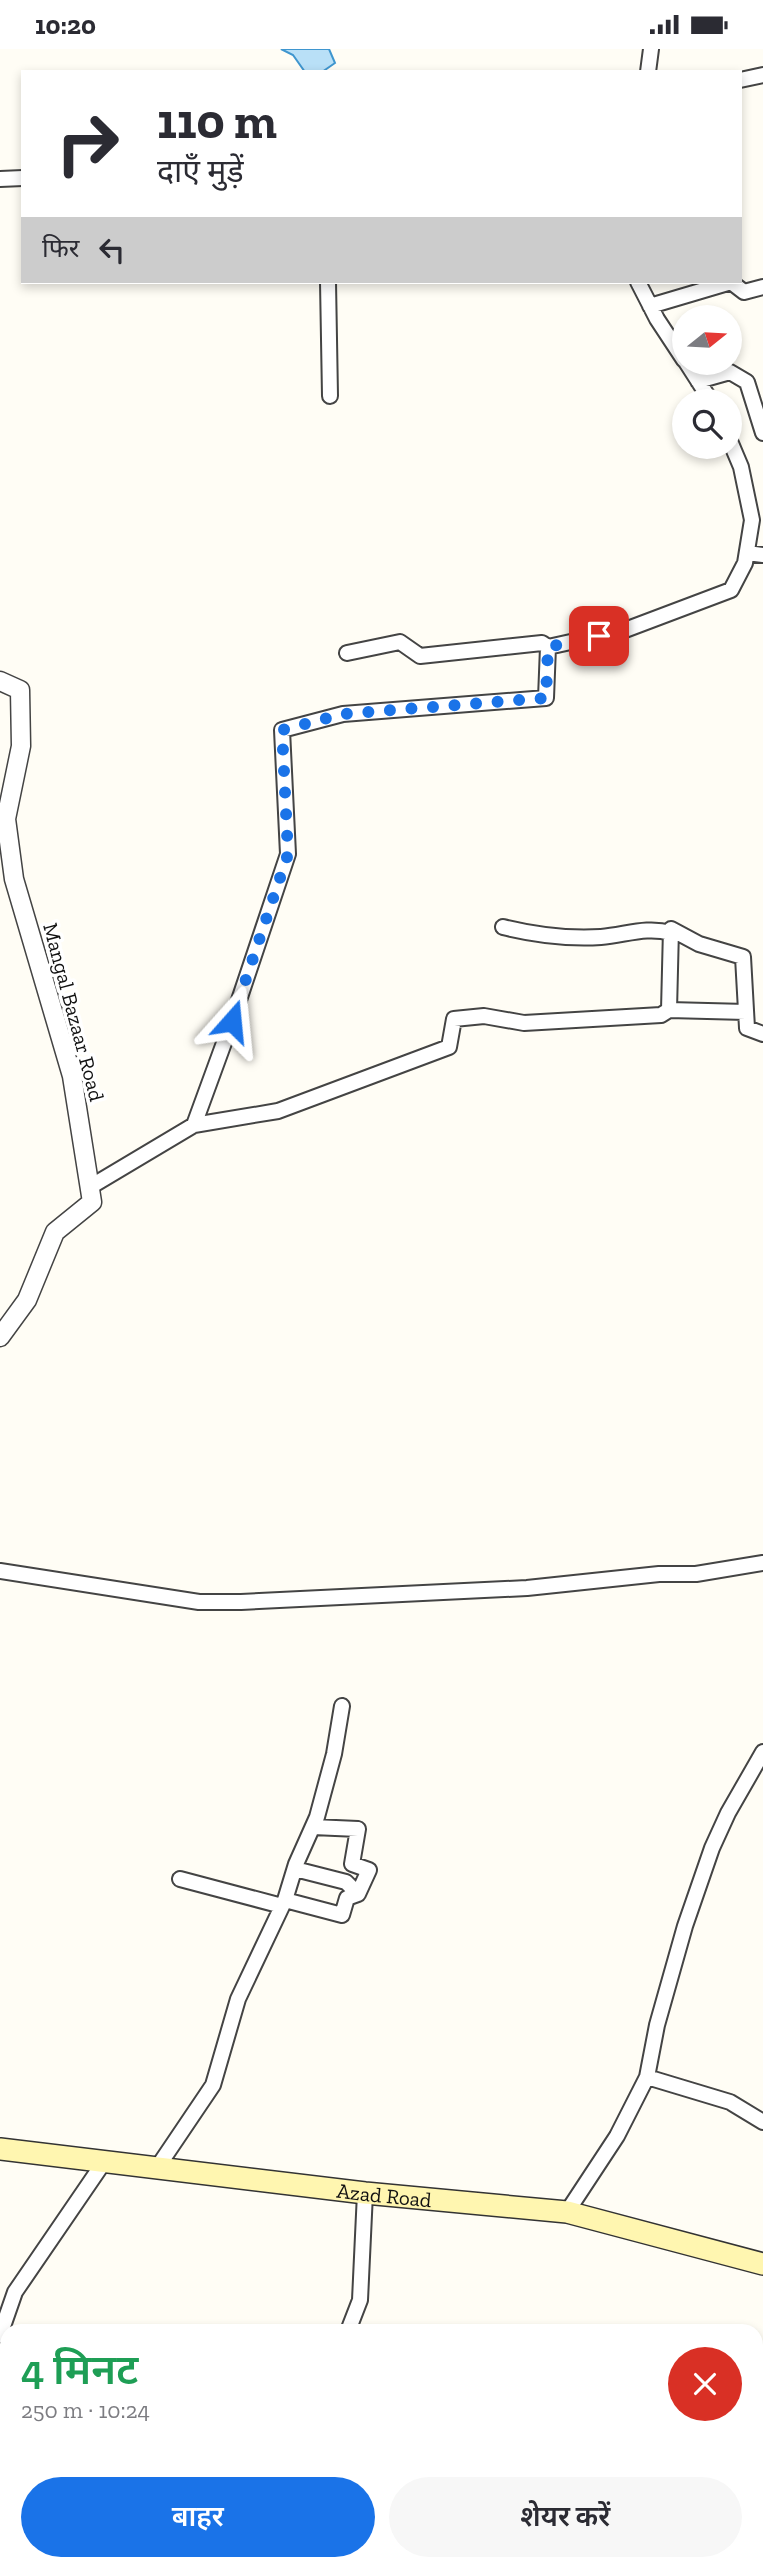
<!DOCTYPE html>
<html lang="hi">
<head>
<meta charset="utf-8">
<style>
  :root { --surface:#fff; --page:#f7f7f7; --text:#2b2b33; --muted:#7c7c81; --accent:#1a73e8 }
  body { margin:0; font-family:"Zilla Slab","Noto Sans Devanagari",serif; background:var(--page); color:var(--text); height:100vh; display:flex; flex-direction:column; font-size:26px; white-space:nowrap }
  * { box-sizing:border-box; margin:0 }
  p { font-size:23px; color:var(--muted) }
  .icon { flex:none; width:38px; height:38px; fill:none; stroke:currentColor; stroke-width:2; stroke-linecap:round; stroke-linejoin:round }
  .map { position:relative; flex:1; overflow:hidden }
  .panel { position:absolute; left:0px; top:2275px; width:763px; height:247px; display:flex; flex-direction:column; background:var(--surface); border-radius:21px 21px 0 0; box-shadow:0 4px 10px #0003 }
  .panel>* { flex:none }
  .top-card { position:absolute; left:21px; top:21px; width:721px; height:214px; border-radius:0px; box-shadow:0 4px 10px #0003; background:#fff; color:var(--text); overflow:hidden }
  .needle { width:46px; rotate:72deg }
  .tools { position:absolute; left:672px; top:256px; display:grid; gap:14px }
  .tools a { display:grid; place-items:center; width:70px; height:70px; border-radius:50%; background:var(--surface); box-shadow:0 4px 10px #0003; font-size:35px }
  .pin { position:absolute; display:grid; place-items:center; width:60px; height:60px; color:#fff; margin:-30px; border-radius:14px; box-shadow:0 4px 10px #0006 }
  .me { position:absolute; width:77px; margin:-38px; rotate:18deg; stroke-linejoin:round; filter:drop-shadow(0 0 5px #0008) }
  .turn { display:flex; align-items:center; gap:24px; height:147px; padding:0 21px; font-size:32px }
  .turn .icon { width:91px; height:91px; stroke-width:2.5 }
  .turn b { display:block; font-size:49px; line-height:60px }
  .then { display:flex; align-items:center; height:66px; padding:0 21px; background:#0003; gap:14px; font-size:26px }
  .round { display:grid; place-items:center; flex:none; width:74px; height:74px; border-radius:37px; background:var(--page) }
  .headline { display:flex; align-items:center; justify-content:space-between; height:119px; padding:0 21px }
  h1 { font-size:42px; font-weight:600; line-height:52px; color:#1e9e55 }
  .action { display:flex; gap:14px; margin-top:auto; padding:14px 21px }
  .action a { flex:1; height:80px; border-radius:42px; background:var(--accent); color:#fff; font-size:28px; font-weight:600; line-height:80px; text-align:center }
  .action a+a { background:var(--page); color:var(--text) }
  .status { display:flex; justify-content:space-between; align-items:center; height:49px; padding:0 35px; background:var(--surface); direction:ltr }
  .status svg { height:19px; fill:currentColor }
  .map>svg:first-child { display:block }
</style>
</head>
<body>
<div class="status"><b>10:20</b><svg viewBox="0 0 49 12"><path d="M0 12V9h3v3zM5 12V6h3v6zM10 12V3h3v9zM15 12V0h3v12zM26 1h20v11H26zM47 4h2v5h-2z"/></svg></div>
<div class="map">
<svg width="763" height="2521" viewBox="0 0 763 2521">
  <rect width="100%" height="100%" fill="#fffdf5"/>
  <path fill="#b9e0f7" stroke="#3f96cf" stroke-width="2" d="M281,0H329L335,14L322,23H305L293,6Z"/>
  <g fill="none" stroke-linecap="round" stroke-linejoin="round">
    <defs>
      <path id="minor" d="M648,23L651,0
        M740,31L763,26
        M0,130L23,129
        M328,233L330,347
        M638,233L657,270L684,311
        M650,257L731,233L744,243L763,238
        M686,313L711,352
        M698,332L730,323L747,333L763,384
        M747,504L763,506
        M347,604L400,593L420,607L542,594L548,598
        M503,878C535,886 568,890 601,888C626,886 646,877 671,884
        M746,963L669,961L671,880L699,895L743,908L747,979L763,985
        M194,1076L278,1062L449,998L454,970L484,967L524,974L661,966L669,961
        M90,1138L194,1076L232,972L288,805L282,681L343,665L546,649L548,598L625,581L731,541L745,514L752,471L741,418L730,392
        M0,1522L199,1553H241L527,1539L659,1525H696L763,1514
        M295,1820L346,1833L358,1845
        M180,1830L282,1857
        M285,1851L342,1866L347,1849L358,1845L369,1821L352,1815L358,1780L313,1778
        M647,2028L730,2053L763,2073
        M157,2119L213,2036L238,1950L285,1851L296,1815L317,1768L334,1705L342,1657
        M567,2163L617,2087L647,2028L657,1976L685,1877L712,1799L728,1764L763,1703
        M348,2282L360,2251L365,2144
        M0,2286L15,2243L104,2113
        M756,2510L763,2505"/>
      <path id="tertiary" d="M0,632L20,641L21,697L6,770L14,830L72,1027L92,1153L55,1183L27,1251L0,1288"/>
      <g id="secondary">
        <path id="s1" d="M0,2100L365,2144L567,2163L763,2215"/>
      </g>
    </defs>
    <use href="#minor" stroke="#444" stroke-width="18"/>
    <use href="#tertiary" stroke="#444" stroke-width="21"/>
    <use href="#secondary" stroke="#333" stroke-width="24"/>
    <use href="#minor" stroke="#fff" stroke-width="14"/>
    <use href="#tertiary" stroke="#fff" stroke-width="18"/>
    <use href="#secondary" stroke="#fff6b0" stroke-width="21"/>
  </g>
  <g fill="none" stroke-linecap="round" stroke-linejoin="round">
    <path stroke="#1a73e8" stroke-width="12" stroke-dasharray="0 21.6" d="M232,972L288,805L282,681L343,665L546,649L548,598L599,587"/>
  </g>
  <g text-anchor="middle" dominant-baseline="central" stroke-width="7" stroke-linejoin="round" paint-order="stroke">
    <g font-size="21" fill="#111" stroke="#fff">
      <text transform="translate(74 963) rotate(75)">Mangal Bazaar Road</text>
      <text stroke="none"><textPath href="#s1" startOffset="387">Azad Road</textPath></text>
    </g>
  </g>
</svg>
<div class="tools">
<a><svg class="needle" viewBox="-14 -14 28 28"><path d="M0-13l5 13h-10z" fill="#e53935"/><path d="M0 13l5-13h-10z" fill="#7c7c81"/></svg></a>
<a><svg class="icon" aria-label="search" viewBox="0 0 24 24"><circle cx="10" cy="10" r="6"/><path d="M15 15l6 6"/></svg></a>
</div>
<div class="pin" style="left:599px;top:587px;background:#d93025"><svg class="icon" aria-label="arrive" viewBox="0 0 24 24"><path d="M6 21V4h12l-3 4 3 4H6"/></svg></div>
<svg class="me" style="left:232px;top:972px" viewBox="-20 -20 40 40"><path d="M0-17L14 15 0 8-14 15z" fill="#1a73e8" stroke="#fff" stroke-width="4"/></svg>
<div class="top-card">
<div class="turn"><svg class="icon" aria-label="right" viewBox="0 0 24 24"><path d="M7 20v-9h11M14 6l5 5-5 5"/></svg><div><b>110 m</b>दाएँ मुड़ें</div></div>
<div class="then">फिर<svg class="icon" aria-label="left" viewBox="0 0 24 24"><path d="M17 20v-9H6M10 6l-5 5 5 5"/></svg></div>
</div>
<section class="panel">
<div class="headline"><div><h1>4 मिनट</h1><p>250 m · 10:24</p></div><a class="round" style="background:#d93025;color:#fff"><svg class="icon" aria-label="close" viewBox="0 0 24 24"><path d="M6 6l12 12M18 6L6 18"/></svg></a></div>
<div class="action"><a>बाहर</a><a>शेयर करें</a></div>
</section>
</div>
</body>
</html>
